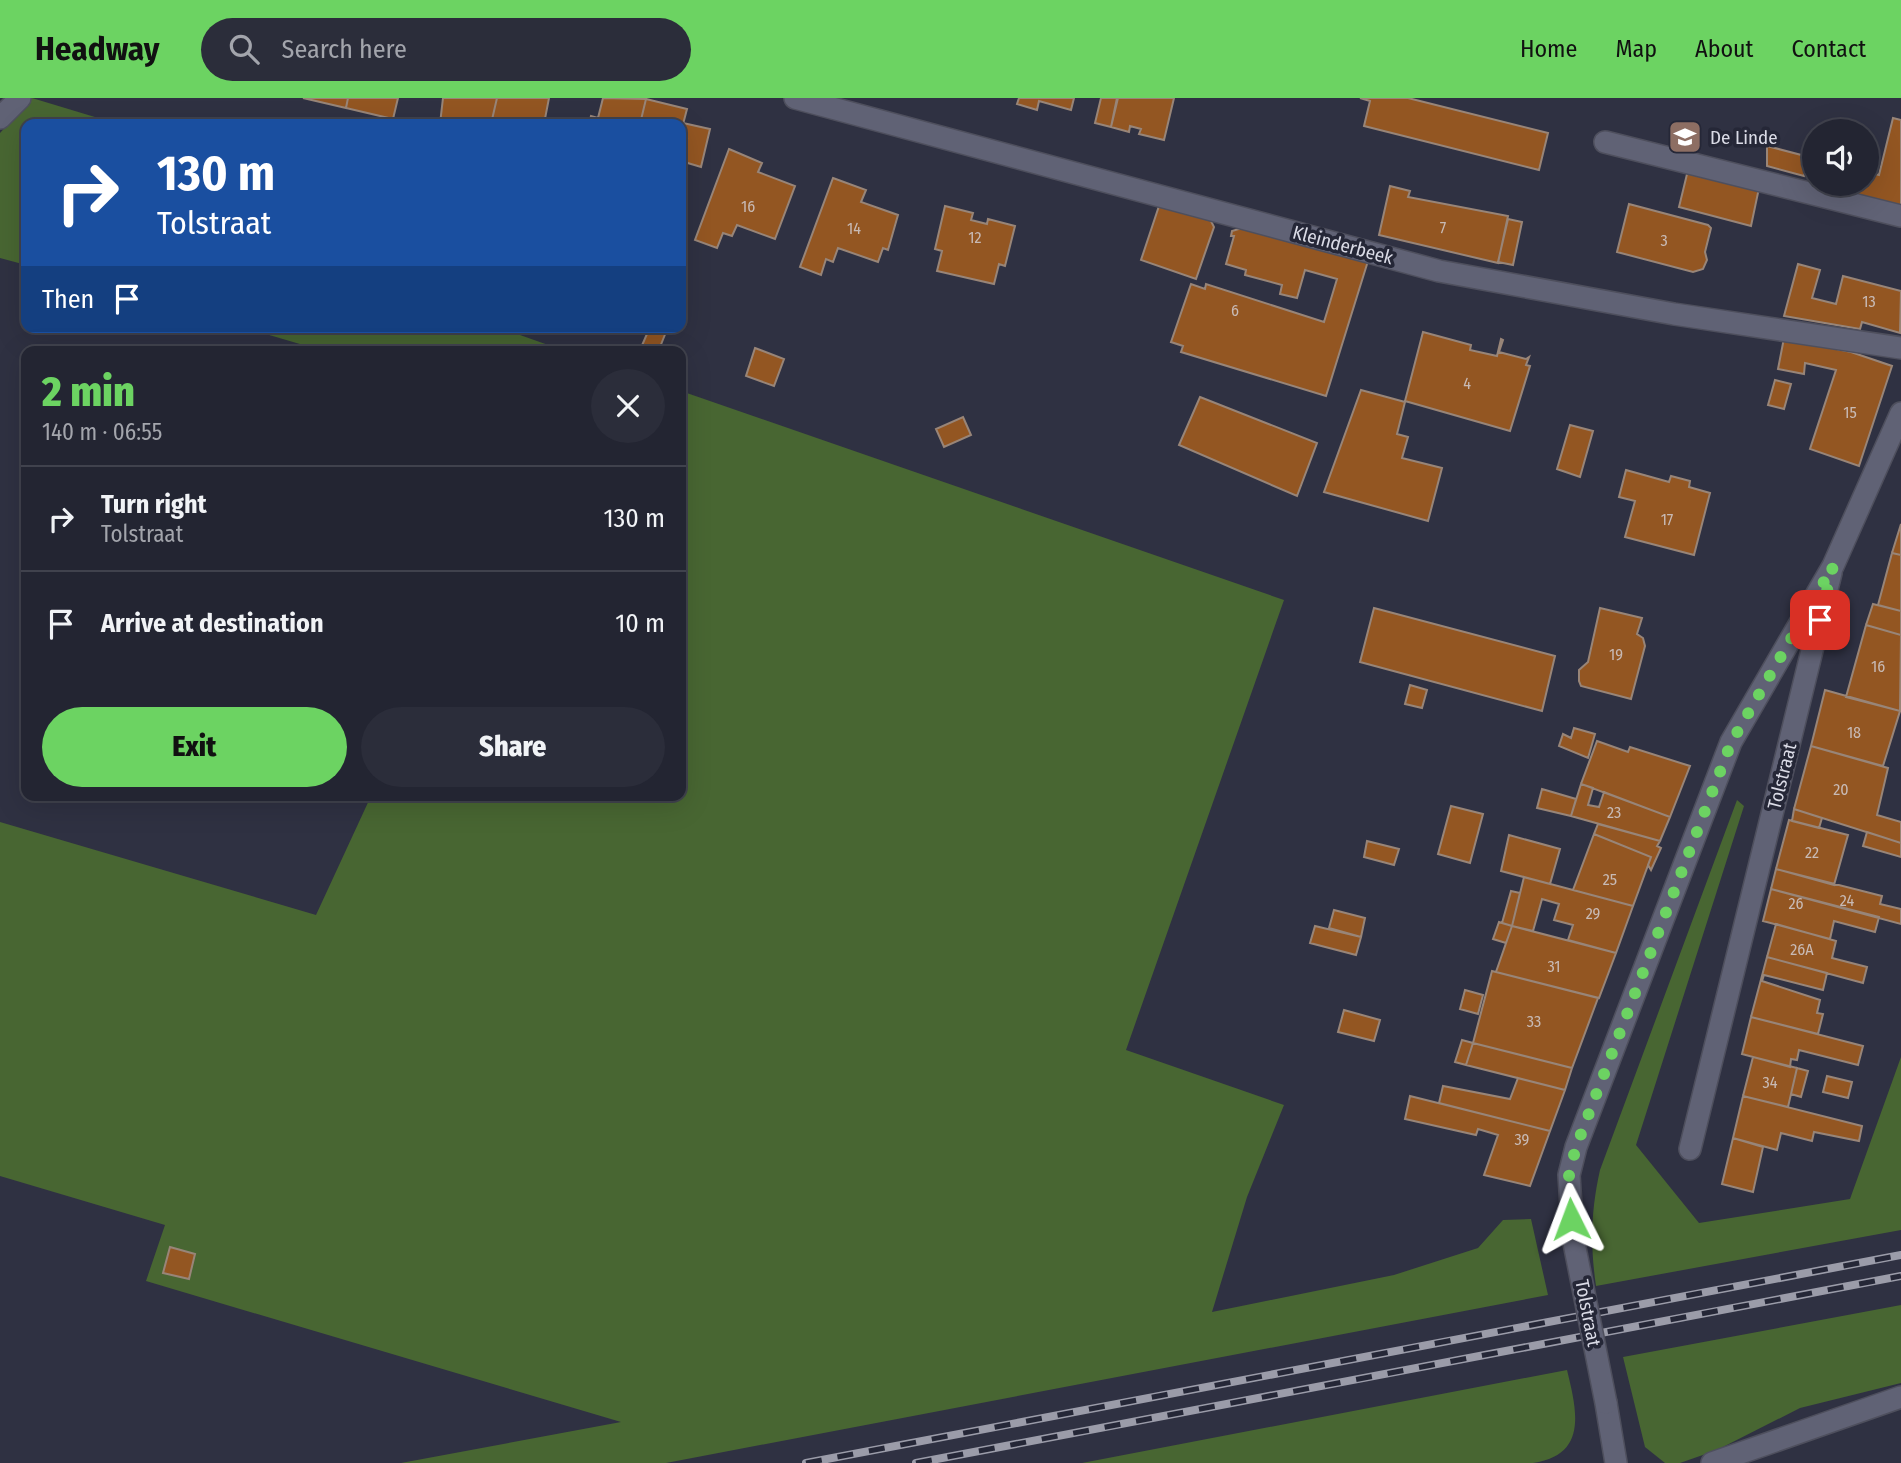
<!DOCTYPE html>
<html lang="en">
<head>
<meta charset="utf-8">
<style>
  :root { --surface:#232532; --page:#2b2d3a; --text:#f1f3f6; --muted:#a3a5ac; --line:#40424d; --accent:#6cd362 }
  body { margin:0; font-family:"Fira Sans Condensed",sans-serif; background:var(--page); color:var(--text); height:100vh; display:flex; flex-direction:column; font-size:26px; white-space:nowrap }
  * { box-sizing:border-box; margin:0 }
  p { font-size:23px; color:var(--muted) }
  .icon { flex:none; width:38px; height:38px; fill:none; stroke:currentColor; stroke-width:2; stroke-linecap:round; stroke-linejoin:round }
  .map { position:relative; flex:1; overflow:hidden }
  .panel { position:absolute; left:21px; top:248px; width:665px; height:455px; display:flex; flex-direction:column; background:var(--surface); border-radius:14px; box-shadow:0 7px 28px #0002,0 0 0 2px var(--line) }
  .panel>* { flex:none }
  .banner { position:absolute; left:21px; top:21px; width:665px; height:214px; border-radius:14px; box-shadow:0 7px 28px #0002,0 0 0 2px var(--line); background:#1a4fa0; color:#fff; overflow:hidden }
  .controls { position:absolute; left:1802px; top:21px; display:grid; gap:14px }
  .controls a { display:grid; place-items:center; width:77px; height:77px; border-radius:50%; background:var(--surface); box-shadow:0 7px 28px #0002,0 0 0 2px var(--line); font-size:35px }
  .pin { position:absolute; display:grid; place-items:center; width:60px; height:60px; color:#fff; margin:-30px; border-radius:14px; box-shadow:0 4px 10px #0006 }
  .me { position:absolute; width:77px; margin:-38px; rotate:357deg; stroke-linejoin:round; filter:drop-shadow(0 0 5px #0008) }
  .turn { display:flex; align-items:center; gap:24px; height:147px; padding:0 21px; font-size:32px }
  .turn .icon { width:91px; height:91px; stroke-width:2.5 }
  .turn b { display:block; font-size:49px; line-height:60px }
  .then { display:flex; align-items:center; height:66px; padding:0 21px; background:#0003; gap:14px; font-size:26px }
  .round { display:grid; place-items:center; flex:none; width:74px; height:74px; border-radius:37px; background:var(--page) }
  .overview { display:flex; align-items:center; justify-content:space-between; height:119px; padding:0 21px }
  h1 { font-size:42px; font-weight:800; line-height:52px; color:var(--accent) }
  .primary-button { display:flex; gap:14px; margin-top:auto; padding:14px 21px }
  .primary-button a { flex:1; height:80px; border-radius:42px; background:var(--accent); color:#111; font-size:28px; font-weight:800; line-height:80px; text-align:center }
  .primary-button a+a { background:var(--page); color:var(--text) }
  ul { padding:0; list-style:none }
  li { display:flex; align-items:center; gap:21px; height:105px; padding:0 21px; border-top:2px solid var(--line) }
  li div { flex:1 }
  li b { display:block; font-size:26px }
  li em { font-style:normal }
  header { display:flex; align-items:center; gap:42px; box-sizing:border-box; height:98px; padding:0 35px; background:var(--accent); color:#111 }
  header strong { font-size:33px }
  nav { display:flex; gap:38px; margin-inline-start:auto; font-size:24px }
  .search { width:490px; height:63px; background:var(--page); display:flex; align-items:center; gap:18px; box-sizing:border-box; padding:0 24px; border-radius:38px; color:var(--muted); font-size:26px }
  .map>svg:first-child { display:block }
</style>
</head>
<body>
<header>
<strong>Headway</strong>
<div class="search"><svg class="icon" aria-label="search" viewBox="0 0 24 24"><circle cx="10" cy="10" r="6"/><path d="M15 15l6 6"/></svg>Search here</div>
<nav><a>Home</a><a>Map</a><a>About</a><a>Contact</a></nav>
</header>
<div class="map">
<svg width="1901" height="1365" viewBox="0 0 1901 1365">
  <rect width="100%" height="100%" fill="#2f3142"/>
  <path fill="#486632" d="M32,0L118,26H26V167L0,160V35Z
    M242,229H497L568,254H327Z
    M681,293L1284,502L1126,952L1284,1007L1247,1099L1212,1214L1394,1177L1478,1150L1503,1122L1531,1121L1548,1197L666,1365H401L621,1324L146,1183L165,1127L0,1078V724L316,817L371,698H681Z
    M1737,702L1744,708L1636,1047L1699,1125L1850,1101L1901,959V1132L1596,1188C1590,1147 1591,1112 1600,1072Z
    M1901,1207V1285L1800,1310L1717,1352L1680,1365H1665L1645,1349L1623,1259Z
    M1567,1272C1577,1313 1588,1357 1533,1365H1082Z"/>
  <path fill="#935622" stroke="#988578" stroke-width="2" d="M303,0H348L346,10Z
    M348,0H398L393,21L346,10Z
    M443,0H497L491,26H440Z
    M497,0H549L544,26H491Z
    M603,0L646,1L640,26H589L591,18L598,20Z
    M1019,0H1074L1071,12L1039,3L1037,12L1017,6Z
    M1101,0H1118L1111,29L1095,25Z
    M1117,0H1174L1164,42L1139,36L1141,31L1130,28L1129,34L1111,29Z
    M1360,0H1408L1548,35L1539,72L1364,28L1370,3Z
    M646,1L687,11L681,34V26H640Z
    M1893,20L1901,22V109L1818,88L1867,86V74L1879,77Z
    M683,25L710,31L701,69L681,63L687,41L681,39Z
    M1767,48L1809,59L1804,78L1767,68Z
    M729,51L762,65L758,74L795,88L775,141L737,127L732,138L723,135L717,150L695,142Z
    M1688,72L1759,90L1751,128L1679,109Z
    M833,80L866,92L861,104L898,117L888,152L883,150L878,164L838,150L833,164L826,161L821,177L800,169Z
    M1390,88L1410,93L1408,99L1508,118L1498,165L1379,137Z
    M1161,102L1207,115L1214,129L1196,181L1141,162Z
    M1629,106L1708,127L1711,130L1705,154L1707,162L1703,171L1693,174L1617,154Z
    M945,108L973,115L971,122L987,126L988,121L1015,128L1005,168L999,166L994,186L937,173L942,153L935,151Z
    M1508,121L1522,124L1513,167L1498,164Z
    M1242,130L1368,163L1326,298L1181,254L1183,248L1171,244L1191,186L1205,191L1206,186L1324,224L1337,181L1305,172L1297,200L1280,196L1282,187L1245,177L1246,172L1226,166L1234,138H1231L1232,133Z
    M1798,166L1820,172L1812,200L1836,206L1843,178L1901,193L1900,235L1862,224L1860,231L1784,218Z
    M650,229L666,234L658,254L640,252Z
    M1423,234L1471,247L1470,252L1497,258L1501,241L1503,242L1499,254L1526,261L1529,259L1526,267L1530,268L1510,333L1405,303Z
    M1784,240L1851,254L1892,268L1859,368L1810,351L1836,272L1805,265L1804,276L1778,271Z
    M755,250L784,261L774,288L746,278Z
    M1775,282L1791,286L1784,311L1768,307Z
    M1361,292L1405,304L1397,336L1408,339L1402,360L1442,370L1428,423L1324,394Z
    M1200,299L1317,345L1297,398L1179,347Z
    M963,319L971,337L944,349L936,331Z
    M1570,327L1593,333L1580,379L1557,371Z
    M1626,372L1669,384L1671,378L1690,383L1689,389L1710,395L1694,457L1625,439L1635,403L1619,399Z
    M1901,426V457L1892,455Z
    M1892,455L1901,457V513L1878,507Z
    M1873,506L1901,513V537L1866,527Z
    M1374,510L1555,558L1542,613L1360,564Z
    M1600,510L1642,520L1637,536L1643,540L1645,548L1631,601L1581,588L1579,583V572L1588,564Z
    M1866,527L1901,537L1900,613L1846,599Z
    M1410,587L1427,592L1422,610L1405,606Z
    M1825,592L1900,613L1883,668L1811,648Z
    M1574,630L1595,636L1588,660L1559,648L1563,636L1571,640Z
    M1597,643L1628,654L1630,649L1690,668L1670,719L1581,686Z
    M1811,648L1888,670L1877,717L1901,724V745L1794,711Z
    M1581,686L1593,690L1588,707L1599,709L1604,694L1670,719L1660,743L1571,718Z
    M1542,691L1576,701L1571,718L1537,710Z
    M1451,708L1483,716L1470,765L1438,756Z
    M1794,711L1822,720L1819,730L1792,723Z
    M1789,722L1848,737L1834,787L1776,771Z
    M1598,726L1660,743L1657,748L1661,750L1651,772L1648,767L1651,759L1594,736Z
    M1867,734L1901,745V759L1863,748Z
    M1594,736L1651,759L1633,808L1573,792Z
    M1509,737L1560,751L1550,786L1501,773Z
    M1367,743L1399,751L1394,767L1364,759Z
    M1776,771L1882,798L1880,806L1901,811V826L1771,791Z
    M1524,779L1633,808L1616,855L1568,842L1573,827L1554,822L1559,806L1542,801L1533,833L1512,828Z
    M1771,791L1879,819L1875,834L1834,823L1830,841L1763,823Z
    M1511,793L1520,795L1512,828L1502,825Z
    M1334,812L1365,820L1361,839L1329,830Z
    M1499,824L1512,828L1506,845L1493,841Z
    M1776,826L1836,843L1832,860L1867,869L1863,885L1767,859Z
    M1315,828L1361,839L1356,857L1310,845Z
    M1512,828L1616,855L1599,900L1496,874Z
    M1767,859L1827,875L1823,892L1764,877L1762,883L1820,902L1817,915L1823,916L1818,936L1751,919Z
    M1492,873L1598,900L1572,970L1473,945Z
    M1465,892L1483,897L1478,916L1460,911Z
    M1344,912L1380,922L1374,943L1338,934Z
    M1751,919L1863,948L1858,967L1799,952L1797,962L1791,961L1790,969L1742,956Z
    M1462,942L1473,945L1466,967L1455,964Z
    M1473,945L1572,970L1565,992L1466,967Z
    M1753,959L1797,970L1788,1009L1743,998Z
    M1797,970L1808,973L1801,999L1791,996Z
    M1827,978L1852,984L1848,1000L1823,994Z
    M1518,980L1565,992L1550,1033L1439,1005L1443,988L1510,1001Z
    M1410,998L1550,1033L1530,1088L1484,1077L1498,1037L1478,1031L1476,1037L1405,1021Z
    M1743,998L1862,1028L1859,1043L1814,1034L1812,1043L1781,1035L1777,1052L1733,1040Z
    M1733,1040L1763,1049L1753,1094L1722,1086Z
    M170,1149L195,1156L189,1181L163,1175Z"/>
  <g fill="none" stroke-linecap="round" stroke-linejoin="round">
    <defs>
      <path id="lane" d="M1605,44L1901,118"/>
      <path id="street" d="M795,0L1439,173L1674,216L1901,250
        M0,20L20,0
        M1690,1051L1831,475
        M1712,1365L1901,1299"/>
      <path id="secondary" d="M1573,1140L1569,1077L1576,1049L1731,644L1833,468L1901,315
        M1606,1305L1616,1365"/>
    </defs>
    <use href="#lane" stroke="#4e4f5d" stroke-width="24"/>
    <use href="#street" stroke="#4e4f5d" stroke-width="24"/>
    <use href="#secondary" stroke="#4e4f5d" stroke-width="24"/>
    <use href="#lane" stroke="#606275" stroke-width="21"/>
    <use href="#street" stroke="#606275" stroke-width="21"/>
    <use href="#secondary" stroke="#606275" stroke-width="21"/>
    <defs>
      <path id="rail" d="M806,1365L1901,1157
        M916,1365L1901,1178"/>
    </defs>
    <use href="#rail" stroke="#9b9ca9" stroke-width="8"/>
    <use href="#rail" stroke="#252737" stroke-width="5" stroke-dasharray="16" stroke-linecap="butt"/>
    <defs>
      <path id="secondary-bridge" d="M1573,1140L1606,1305"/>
    </defs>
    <use href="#secondary-bridge" stroke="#4e4f5d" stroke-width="24" stroke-linecap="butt"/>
    <use href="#secondary-bridge" stroke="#606275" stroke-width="21"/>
  </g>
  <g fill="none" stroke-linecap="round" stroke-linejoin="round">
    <path stroke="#6cd362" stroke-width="12" stroke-dasharray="0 21.6" d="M1571,1121L1569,1077L1576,1049L1731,645L1833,468L1820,522"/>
  </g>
  <defs>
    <symbol id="school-square" viewBox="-11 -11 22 22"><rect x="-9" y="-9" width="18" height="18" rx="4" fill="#8d6e63" stroke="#252737"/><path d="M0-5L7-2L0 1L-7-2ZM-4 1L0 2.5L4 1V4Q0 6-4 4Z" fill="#fff"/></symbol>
  </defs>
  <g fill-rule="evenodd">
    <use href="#school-square" x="1666" y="20" width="38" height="38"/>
  </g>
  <g text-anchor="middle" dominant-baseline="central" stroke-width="7" stroke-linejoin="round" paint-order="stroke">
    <g font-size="16" fill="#c8bab5">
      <text x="748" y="108">16</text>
      <text x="1443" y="129">7</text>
      <text x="854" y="130">14</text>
      <text x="975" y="139">12</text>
      <text x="1664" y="142">3</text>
      <text x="1869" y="203">13</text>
      <text x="1235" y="212">6</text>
      <text x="1467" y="285">4</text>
      <text x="1850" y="314">15</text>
      <text x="1667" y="421">17</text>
      <text x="1616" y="556">19</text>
      <text x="1878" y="568">16</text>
      <text x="1854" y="634">18</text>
      <text x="1841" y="691">20</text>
      <text x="1614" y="714">23</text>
      <text x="1812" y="754">22</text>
      <text x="1610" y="781">25</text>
      <text x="1847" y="802">24</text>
      <text x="1796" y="805">26</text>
      <text x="1593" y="815">29</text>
      <text x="1802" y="851">26A</text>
      <text x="1554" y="868">31</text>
      <text x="1534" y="923">33</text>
      <text x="1770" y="984">34</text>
      <text x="1522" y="1041">39</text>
    </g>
    <g font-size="19" fill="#dadbe6" stroke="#252737" text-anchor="start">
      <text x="1710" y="39">De Linde</text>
    </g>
    <g font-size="19" fill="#dadbe6" stroke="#252737">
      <text transform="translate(1343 147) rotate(15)">Kleinderbeek</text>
      <text transform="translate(1782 678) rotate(-76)">Tolstraat</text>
      <text transform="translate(1588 1215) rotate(79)">Tolstraat</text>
    </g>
  </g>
</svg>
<div class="controls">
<a><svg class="icon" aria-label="sound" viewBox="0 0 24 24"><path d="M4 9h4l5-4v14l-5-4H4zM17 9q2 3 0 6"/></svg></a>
</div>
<div class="pin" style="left:1820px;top:522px;background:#d93025"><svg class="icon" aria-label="arrive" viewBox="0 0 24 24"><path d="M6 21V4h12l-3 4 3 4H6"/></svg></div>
<svg class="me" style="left:1571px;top:1121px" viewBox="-20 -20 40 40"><path d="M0-17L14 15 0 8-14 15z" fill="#6cd362" stroke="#fff" stroke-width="4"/></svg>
<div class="banner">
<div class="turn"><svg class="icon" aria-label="right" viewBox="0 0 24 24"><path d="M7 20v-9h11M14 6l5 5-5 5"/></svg><div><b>130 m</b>Tolstraat</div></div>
<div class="then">Then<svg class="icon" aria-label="arrive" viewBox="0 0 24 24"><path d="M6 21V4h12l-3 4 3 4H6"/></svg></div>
</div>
<section class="panel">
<div class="overview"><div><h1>2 min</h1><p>140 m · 06:55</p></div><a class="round"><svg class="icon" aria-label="close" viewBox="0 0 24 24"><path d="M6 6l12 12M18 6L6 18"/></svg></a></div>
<ul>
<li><svg class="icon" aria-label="right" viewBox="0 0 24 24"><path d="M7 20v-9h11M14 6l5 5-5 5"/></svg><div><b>Turn right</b><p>Tolstraat</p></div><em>130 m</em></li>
<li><svg class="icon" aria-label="arrive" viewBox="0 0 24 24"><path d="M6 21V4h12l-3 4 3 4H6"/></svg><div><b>Arrive at destination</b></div><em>10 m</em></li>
</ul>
<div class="primary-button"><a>Exit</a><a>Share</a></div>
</section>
</div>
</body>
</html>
